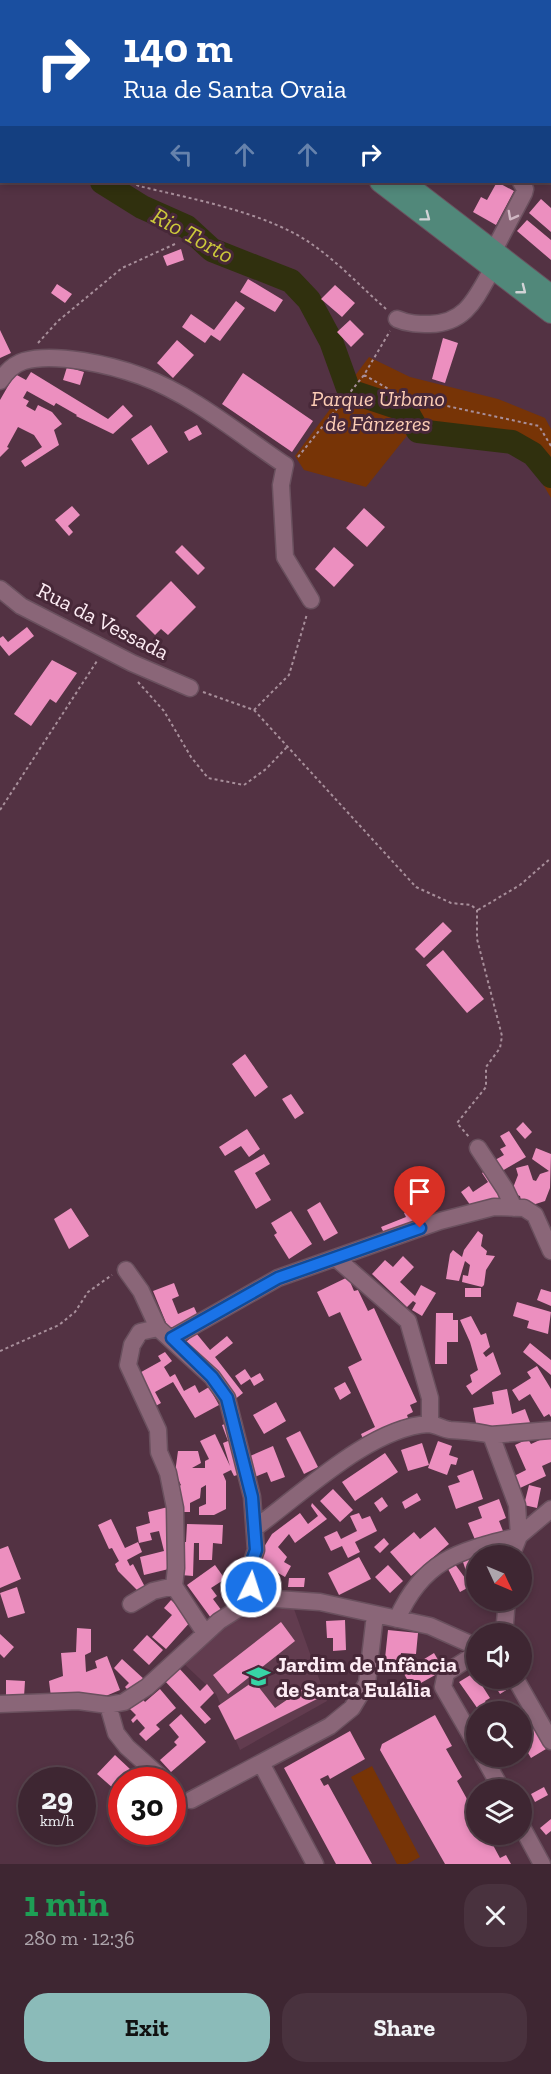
<!DOCTYPE html>
<html lang="en">
<head>
<meta charset="utf-8">
<style>
  :root { --surface:#3e2632; --page:#49323e; --text:#f1f3f6; --muted:#ada5ac; --line:#57434d; --accent:#8bbbb9 }
  body { margin:0; font-family:"Zilla Slab",serif; background:var(--page); color:var(--text); height:100vh; display:flex; flex-direction:column; font-size:22px; white-space:nowrap }
  * { box-sizing:border-box; margin:0 }
  p { font-size:20px; color:var(--muted) }
  .icon { flex:none; width:33px; height:33px; fill:none; stroke:currentColor; stroke-width:2; stroke-linecap:round; stroke-linejoin:round }
  .map { position:relative; height:1864px; overflow:hidden }
  .drawer { display:flex; flex-direction:column; background:var(--surface); flex:1 }
  .drawer>* { flex:none }
  .top-card { position:absolute; left:0px; top:0px; width:552px; height:183px; box-shadow:0 3px 9px #0003,0 0 0 2px var(--line); background:#1a4fa0; color:#fff; overflow:hidden }
  .needle { width:39px; rotate:134deg }
  .fabs { position:absolute; left:466px; top:1545px; display:grid; gap:12px }
  .fabs a { display:grid; place-items:center; width:66px; height:66px; border-radius:50%; background:var(--surface); box-shadow:0 3px 9px #0003,0 0 0 2px var(--line); font-size:30px }
  .speed { position:absolute; left:18px; top:1767px; display:flex; gap:12px; font-size:30px; font-weight:700; text-align:center }
  .speed>* { display:grid; place-content:center; width:78px; height:78px; border-radius:50%; background:var(--surface); box-shadow:0 3px 9px #0003,0 0 0 2px var(--line); line-height:1 }
  .speed small { font-size:15px; font-weight:400 }
  .speed .limit { border:9px solid #d22; background:#fff; color:#111 }
  .pin { position:absolute; display:grid; place-items:center; width:51px; height:51px; color:#fff; margin:-62px -26px; border-radius:50% 50% 50% 0; rotate:-45deg; box-shadow:0 0 6px #0007 }
  .pin .icon { rotate:45deg }
  .me { position:absolute; width:66px; margin:-33px; rotate:4deg; stroke-linejoin:round; filter:drop-shadow(0 0 4px #0008) }
  .turn { display:flex; align-items:center; gap:21px; height:126px; padding:0 24px; font-size:27px }
  .turn .icon { width:78px; height:78px; stroke-width:2.5 }
  .turn b { display:block; font-size:42px; line-height:51px }
  .lanes { display:flex; align-items:center; height:57px; padding:0 24px; background:#0003; justify-content:center; gap:30px; direction:ltr }
  .lanes .off { opacity:.35 }
  .round { display:grid; place-items:center; flex:none; width:63px; height:63px; border-radius:24px; background:var(--page) }
  .headline { display:flex; align-items:center; justify-content:space-between; height:102px; padding:0 24px }
  h1 { font-size:36px; font-weight:800; line-height:45px; color:#1e9e55 }
  .primary-button { display:flex; gap:12px; margin-top:auto; padding:12px 24px }
  .primary-button a { flex:1; height:69px; border-radius:24px; background:var(--accent); color:#111; font-size:24px; font-weight:800; line-height:69px; text-align:center }
  .primary-button a+a { background:var(--page); color:var(--text) }
  .map>svg:first-child { display:block }
</style>
</head>
<body>
<div class="map">
<svg width="551" height="1864" viewBox="0 0 551 1864">
  <rect width="100%" height="100%" fill="#533243"/>
  <path fill="#623c4f" d="M272,1609H294L327,1701L240,1750L216,1694L180,1660L232,1621Z"/>
  <path fill="#773406" d="M369,357L410,377L498,399L545,418L551,429V498L530,462L501,449L410,432L366,487L304,470L295,456Z
    M372,1766L420,1857L407,1864H397L351,1777Z"/>
  <g fill="none" stroke-linecap="round" stroke-linejoin="round">
    <path stroke="#30300e" stroke-width="24" d="M0,95L2,100
      M102,182L142,207L187,227L212,250L291,281L309,300L331,341L349,391L406,410L418,431L512,442L533,454L551,476"/>
  </g>
  <path fill="#ec8fbf" d="M497,182L514,191L496,225L473,212L481,197L487,200Z
    M541,199L551,208V232L529,213Z
    M527,220L551,240V260L517,231Z
    M181,249L184,260L167,266L163,256Z
    M248,279L283,300L275,312L240,292Z
    M57,284L72,294L65,303L51,293Z
    M335,285L355,303L342,317L321,299Z
    M236,301L245,308L220,341L211,335L205,343L182,327L191,314L214,330Z
    M350,320L364,334L351,347L337,332Z
    M0,330L11,353L0,358Z
    M443,338L458,343L445,383L432,379Z
    M177,340L194,355L173,378L157,363Z
    M67,367L84,372L80,385L63,380Z
    M31,372L108,419L123,405L133,416L113,434L76,416L77,415L56,403L54,406L27,391L23,398L29,401L26,406L35,411L38,405L52,412L62,424L54,430L59,445L25,467L21,461L42,447L34,435L18,427L7,447L9,448L0,457V400L15,374L26,380Z
    M243,373L313,421L292,452L222,404Z
    M151,425L168,452L148,465L131,439Z
    M197,425L202,434L189,441L184,432Z
    M72,506L80,515L68,526L73,532L69,536L55,520Z
    M364,508L385,527L367,547L346,528Z
    M182,545L205,568L198,575L175,552Z
    M334,547L354,565L334,587L315,569Z
    M171,581L196,607L168,635L161,629L155,635L136,616Z
    M27,627L34,636L9,656L0,645V638L3,636L8,642Z
    M52,660L77,673L56,703L50,699L31,726L14,714Z
    M443,922L452,931L424,958L415,949Z
    M443,950L484,999L467,1013L426,965Z
    M245,1054L268,1087L255,1097L232,1064Z
    M291,1094L304,1113L295,1119L282,1099Z
    M523,1122L532,1132L525,1139L516,1129Z
    M247,1129L260,1149L249,1157L241,1146L225,1156L219,1147Z
    M509,1131L526,1157L502,1171L495,1160L504,1155L500,1149L506,1146L500,1136Z
    M536,1148L551,1154L550,1188L545,1201L523,1208L520,1196L511,1193L518,1175L516,1168L528,1165L533,1180L536,1181L540,1174L549,1171L532,1159Z
    M264,1154L270,1164L255,1173L271,1200L256,1209L234,1171Z
    M488,1169L510,1199L478,1216L461,1192L469,1186L473,1192L488,1182L482,1173Z
    M414,1200L423,1220L386,1237L381,1227L406,1217L404,1213L409,1210L406,1203Z
    M320,1202L338,1233L324,1241L307,1210Z
    M71,1208L89,1236L69,1249L54,1219Z
    M291,1211L312,1244L289,1259L274,1235L277,1233L271,1223Z
    M478,1231L483,1235L481,1246L487,1251L486,1255L495,1256L486,1270L484,1285L482,1287L462,1282L463,1275L468,1276L470,1265L465,1261L459,1281L446,1279L450,1254L453,1250L462,1257L464,1250Z
    M403,1256L414,1267L400,1282L415,1296L421,1285L436,1293L422,1316L412,1310L416,1303L413,1301L407,1307L372,1274L385,1260L393,1267Z
    M348,1277L354,1291L358,1290L368,1311L374,1308L417,1402L410,1405L413,1412L407,1415L408,1418L363,1439L361,1434L375,1427L348,1367L362,1360L340,1312L329,1317L317,1292Z
    M174,1283L179,1296L172,1299L178,1314L194,1307L199,1318L169,1330L153,1291Z
    M465,1288H481V1297H465Z
    M541,1289L551,1292V1306L537,1300Z
    M517,1302L551,1312L548,1334L527,1328L529,1321L513,1316Z
    M436,1313H453V1320H458V1342H447V1364H435Z
    M471,1316L481,1335L486,1333L490,1347L483,1353L486,1357L493,1352L501,1374L472,1395L466,1386L472,1382L470,1375L478,1370L470,1342L460,1320Z
    M196,1333L210,1350L227,1336L233,1343L215,1357L243,1393L234,1400L186,1342Z
    M530,1343L551,1360V1375L523,1352Z
    M165,1352L172,1361L164,1367L170,1377L175,1374L184,1391L195,1385L199,1393L209,1387L219,1405L195,1418L173,1382L155,1392L161,1403L152,1408L134,1376L161,1361L158,1356Z
    M537,1366L551,1389V1417L549,1414L544,1417L530,1394L519,1401L512,1390L531,1378L527,1372Z
    M245,1369L251,1378L260,1373L264,1380L254,1386L250,1379L241,1385L235,1376Z
    M345,1382L351,1393L340,1400L334,1388Z
    M507,1389L512,1414L525,1409L531,1425L478,1433L473,1408L494,1404L492,1392Z
    M276,1402L286,1421L264,1434L253,1415Z
    M228,1423L244,1473L234,1476L231,1470L223,1474L226,1481V1509L214,1515H199V1507L206,1504V1485L201,1488L200,1498L190,1503V1512H178V1487L181,1485L175,1473L178,1451H198L201,1463L192,1468H205V1461L209,1459L200,1441L215,1434L230,1466L223,1443L228,1441L222,1425Z
    M300,1431L318,1467L304,1474L286,1438Z
    M551,1435V1462L542,1466L546,1476L520,1488L514,1476L526,1470L515,1445L528,1439L531,1444Z
    M438,1441L452,1446L449,1455L458,1458L456,1465L451,1464L447,1475L428,1468Z
    M422,1443L429,1465L408,1471L401,1450Z
    M273,1446L285,1477L271,1482L267,1472L250,1479L248,1450L250,1456Z
    M385,1453L398,1472L355,1501L342,1482Z
    M473,1470L483,1499L456,1509L448,1486L460,1482L457,1476Z
    M529,1485L541,1488L537,1508L524,1505Z
    M333,1489L353,1510L340,1522L320,1501Z
    M417,1493L421,1500L405,1509L402,1502Z
    M382,1497L388,1506L380,1512L374,1503Z
    M499,1499L506,1518L499,1521L503,1531L476,1542L468,1523L482,1518L478,1507Z
    M312,1503L327,1519L295,1543L289,1534L278,1547L287,1557L284,1562L291,1566L285,1577L256,1560L272,1534L300,1513L308,1524L318,1516L311,1506Z
    M168,1507L182,1542H186L187,1524L223,1525L222,1544L213,1543L212,1560H199V1543H194L193,1576L181,1575V1566L144,1575L140,1557L164,1551L159,1531L150,1533L152,1540L139,1543L136,1527L150,1523L148,1512Z
    M359,1513L362,1519L370,1516L377,1531L355,1542L360,1552L348,1558L342,1546L331,1551L324,1537L337,1531L341,1539L357,1531L350,1516Z
    M111,1519L125,1548L138,1542L142,1552L127,1560L130,1566L133,1564L145,1587L139,1592L118,1571L115,1564L119,1561L112,1548L109,1549L98,1525Z
    M435,1527L449,1544L411,1576L390,1552L414,1532L420,1539Z
    M384,1538L389,1544L380,1553L374,1547Z
    M8,1546L21,1579L0,1588V1549Z
    M494,1548L497,1556H477V1583L471,1586L462,1559Z
    M359,1557L371,1579L339,1595L328,1573Z
    M454,1563L471,1586L460,1592L447,1567Z
    M215,1565L225,1579L211,1588L217,1596L213,1599L222,1611L211,1618L187,1585Z
    M258,1565L273,1575L268,1583L253,1574Z
    M388,1565L403,1581L390,1593L375,1577Z
    M289,1578H305L304,1587H288Z
    M17,1587L25,1613L8,1618L0,1593Z
    M171,1600L192,1620L166,1649L152,1637L172,1615L164,1608Z
    M345,1620L346,1650L333,1651V1638H327L326,1621Z
    M281,1622L295,1641L228,1694L213,1675Z
    M77,1628L91,1629V1652L85,1655L86,1672L97,1668L95,1661L107,1656L120,1690L101,1698L51,1697L49,1681L63,1676L61,1653L76,1652Z
    M388,1630L418,1633L416,1654L401,1653L400,1670L384,1668Z
    M0,1634L14,1647L4,1658L0,1654Z
    M147,1635L163,1650L149,1665L133,1650Z
    M434,1653L444,1670L412,1688L403,1672Z
    M122,1659L145,1680L132,1694L125,1687L129,1683L114,1668Z
    M178,1667L200,1691L207,1684L214,1693L200,1707L211,1719L205,1724L164,1680Z
    M477,1671V1678H505L511,1687L500,1694L492,1681L483,1687L490,1698L485,1701L488,1706L480,1712L459,1682Z
    M6,1680L25,1681L24,1697L6,1696Z
    M254,1681L275,1708L310,1684L319,1698L235,1740L218,1706Z
    M160,1689L176,1708L156,1725L160,1729L146,1741L139,1734L145,1728L137,1719L133,1723L131,1720L136,1715L129,1708L141,1697L145,1702Z
    M181,1714L206,1742L171,1772L160,1760L177,1745L174,1742L179,1737L169,1725Z
    M435,1715L452,1746L446,1749L462,1777L457,1781L477,1817V1834H487L500,1858L506,1855L511,1864H445L380,1750L382,1744Z
    M532,1724L546,1749L531,1758L528,1753L506,1767L499,1756H522V1729Z
    M350,1731L365,1759L330,1779L328,1775L320,1779L324,1786L328,1784L372,1864H336L284,1768Z
    M115,1755L131,1770L114,1789L97,1774Z
    M84,1778L91,1784L85,1790L92,1796L85,1804Z
    M544,1787L548,1795L535,1802L531,1794Z
    M551,1819V1831L546,1835L540,1828Z"/>
  <g fill="none" stroke-linecap="round" stroke-linejoin="round">
    <defs>
      <path id="minor" d="M86,2L88,0
        M550,51L551,50
        M0,55L2,54
        M494,250L524,193L525,189L521,182
        M397,319C408,324 419,324 430,324C467,323 476,297 493,268
        M0,381C6,372 14,364 24,361C55,352 111,365 141,376C193,395 239,434 285,465L281,485L285,557L311,600
        M0,589L21,606L132,663L190,688
        M478,1148L505,1189L514,1208
        M336,1258L408,1321L430,1398V1424
        M126,1270L141,1291L158,1328L212,1377L227,1398L252,1497L256,1550L248,1572L254,1602
        M158,1328L140,1332L132,1345L128,1365L158,1430L159,1452L168,1473L175,1508L176,1568L174,1586L205,1633
        M172,1338L278,1278L440,1221L494,1207L524,1208L535,1215L551,1251
        M491,1435L551,1430
        M255,1528C302,1494 369,1428 428,1424C435,1424 443,1429 450,1430C465,1431 476,1431 491,1435L517,1505L519,1536C460,1551 424,1558 397,1619
        M511,1556L519,1536L551,1509
        M131,1604L153,1591L174,1586
        M504,1634L507,1600
        M477,1653L446,1673L443,1687L477,1746
        M515,1678L551,1741
        M0,1704L78,1701L108,1705L124,1702L147,1687L219,1621L246,1604L276,1599L320,1602L430,1626L477,1647
        M108,1705L116,1733L127,1747L164,1780
        M483,1756L502,1790
        M261,1763L315,1864
        M191,1800L330,1726L352,1708L367,1683L375,1615
        M522,1827L542,1864"/>
      <path id="major" d="M146,0L147,2
        M169,0L171,2
        M380,182L551,313
        M404,182L551,295"/>
    </defs>
    <use href="#minor" stroke="#6a505e" stroke-width="19"/>
    <use href="#major" stroke="#6a505e" stroke-width="22"/>
    <path stroke="#a88f9b" stroke-width="2" stroke-dasharray="3 3" stroke-linecap="butt" d="M131,182L139,186C192,199 269,213 313,245C339,263 362,288 386,309
      M38,343L58,321L122,268L175,244
      M364,375L401,396L539,426L551,446
      M298,457L364,375L390,331
      M138,682L164,711L191,757L208,778L244,785L266,769L287,747
      M203,692L254,710L416,887L451,903L471,905L477,910V939L502,1036L500,1048L486,1067V1087L457,1123L469,1137
      M254,710L289,675L307,614
      M0,810L97,661
      M478,910L520,885L551,858
      M0,1351L59,1325L75,1312L88,1292L112,1275"/>
    <use href="#minor" stroke="#8a6678" stroke-width="16"/>
    <use href="#major" stroke="#51887a" stroke-width="20"/>
  </g>
  <defs><path id="oneway-chevron" d="M-2-3.5L2.5 0L-2 3.5" fill="none" stroke-width="1.6" stroke-linecap="round" stroke-linejoin="round" transform="scale(1.5)"/></defs>
  <use stroke="#cfb6c2" href="#oneway-chevron" transform="translate(512 216) rotate(118)"/>
  <g stroke="#d2d3d6">
    <use href="#oneway-chevron" transform="translate(426 217) rotate(37)"/>
    <use href="#oneway-chevron" transform="translate(522 290) rotate(38)"/>
  </g>
  <g fill="none" stroke-linecap="round" stroke-linejoin="round">
    <defs>
      <path id="route" d="M251,1587L248,1572L256,1550L252,1497L227,1398L212,1377L172,1338L278,1278L420,1228"/>
    </defs>
    <use href="#route" stroke="#114b97" stroke-width="15"/>
    <use href="#route" stroke="#1a73e8" stroke-width="10"/>
  </g>
  <defs>
    <symbol id="school-bare" viewBox="-9 -9 18 18"><path d="M0-5L7-2L0 1L-7-2ZM-4 1L0 2.5L4 1V4Q0 6-4 4Z" fill="#37d4a6" stroke="#472838" stroke-width="2.5" paint-order="stroke"/></symbol>
  </defs>
  <g fill-rule="evenodd">
    <use href="#school-bare" x="242" y="1660" width="33" height="33"/>
  </g>
  <g text-anchor="middle" dominant-baseline="central" stroke-width="6" stroke-linejoin="round" paint-order="stroke">
    <g font-size="22" font-style="italic" fill="#fccdb5" stroke="#472838">
      <text x="378" y="398">Parque Urbano<tspan x="378" dy="25">de Fânzeres</tspan></text>
    </g>
    <g font-size="22" fill="#fdecf4" stroke="#472838">
      <text transform="translate(103 621) rotate(27)">Rua da Vessada</text>
    </g>
    <g font-size="22" font-weight="bold" fill="#fdecf4" stroke="#472838" text-anchor="start">
      <text x="276" y="1664">Jardim de Infância<tspan x="276" dy="25">de Santa Eulália</tspan></text>
    </g>
    <g font-size="24" font-style="italic" fill="#ccc93b" stroke="#472838">
      <text transform="translate(193 235) rotate(29)">Rio Torto</text>
    </g>
  </g>
</svg>
<div class="fabs">
<a><svg class="needle" viewBox="-14 -14 28 28"><path d="M0-13l5 13h-10z" fill="#e53935"/><path d="M0 13l5-13h-10z" fill="#ada5ac"/></svg></a>
<a><svg class="icon" aria-label="sound" viewBox="0 0 24 24"><path d="M4 9h4l5-4v14l-5-4H4zM17 9q2 3 0 6"/></svg></a>
<a><svg class="icon" aria-label="search" viewBox="0 0 24 24"><circle cx="10" cy="10" r="6"/><path d="M15 15l6 6"/></svg></a>
<a><svg class="icon" aria-label="layers" viewBox="0 0 24 24"><path d="M12 4l9 5-9 5-9-5zM3 14l9 5 9-5"/></svg></a>
</div>
<div class="speed"><div>29<small>km/h</small></div><div class="limit">30</div></div>
<div class="pin" style="left:420px;top:1228px;background:#d93025"><svg class="icon" aria-label="arrive" viewBox="0 0 24 24"><path d="M6 21V4h12l-3 4 3 4H6"/></svg></div>
<svg class="me" style="left:251px;top:1587px" viewBox="-20 -20 40 40"><circle r="17" fill="#1a73e8" stroke="#fff" stroke-width="3"/><path d="M0-11L8 9 0 5-8 9z" fill="#fff"/></svg>
<div class="top-card">
<div class="turn"><svg class="icon" aria-label="right" viewBox="0 0 24 24"><path d="M7 20v-9h11M14 6l5 5-5 5"/></svg><div><b>140 m</b>Rua de Santa Ovaia</div></div>
<div class="lanes"><svg class="icon off" aria-label="left" viewBox="0 0 24 24"><path d="M17 20v-9H6M10 6l-5 5 5 5"/></svg><svg class="icon off" aria-label="ahead" viewBox="0 0 24 24"><path d="M12 20V5M6 11l6-6 6 6"/></svg><svg class="icon off" aria-label="ahead" viewBox="0 0 24 24"><path d="M12 20V5M6 11l6-6 6 6"/></svg><svg class="icon" aria-label="right" viewBox="0 0 24 24"><path d="M7 20v-9h11M14 6l5 5-5 5"/></svg></div>
</div>
</div>
<section class="drawer">
<div class="headline"><div><h1>1 min</h1><p>280 m · 12:36</p></div><a class="round"><svg class="icon" aria-label="close" viewBox="0 0 24 24"><path d="M6 6l12 12M18 6L6 18"/></svg></a></div>
<div class="primary-button"><a>Exit</a><a>Share</a></div>
</section>
</body>
</html>
